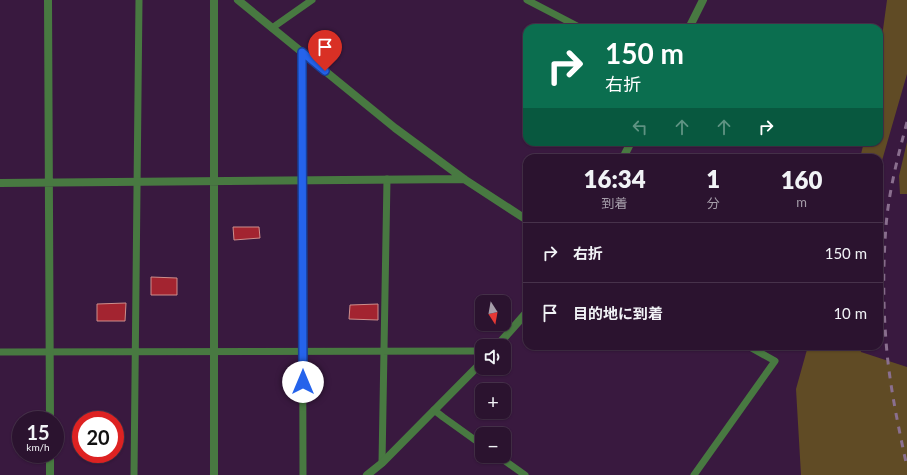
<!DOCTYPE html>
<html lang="ja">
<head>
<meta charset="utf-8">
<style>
  :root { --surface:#2b132f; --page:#331c37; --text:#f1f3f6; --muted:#a69eaa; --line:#47324b }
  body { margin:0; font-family:Lato,"Noto Sans JP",sans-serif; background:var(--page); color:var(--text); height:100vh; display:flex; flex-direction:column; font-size:15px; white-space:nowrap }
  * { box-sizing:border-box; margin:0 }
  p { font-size:13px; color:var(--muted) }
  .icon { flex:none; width:22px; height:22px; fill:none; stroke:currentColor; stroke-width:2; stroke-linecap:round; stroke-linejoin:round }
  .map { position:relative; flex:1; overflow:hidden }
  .side { position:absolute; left:523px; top:154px; width:360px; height:196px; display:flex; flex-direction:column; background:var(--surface); border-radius:12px; box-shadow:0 1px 3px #0004,0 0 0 1px var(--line) }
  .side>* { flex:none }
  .banner { position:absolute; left:523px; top:24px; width:360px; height:122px; border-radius:12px; box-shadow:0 1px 3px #0004,0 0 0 1px var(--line); background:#0b6e4f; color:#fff; overflow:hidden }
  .needle { width:26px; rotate:169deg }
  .tools { position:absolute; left:475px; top:295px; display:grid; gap:8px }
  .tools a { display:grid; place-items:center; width:36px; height:36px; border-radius:8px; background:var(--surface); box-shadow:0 1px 3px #0004,0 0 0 1px var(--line); font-size:20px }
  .speed { position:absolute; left:12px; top:411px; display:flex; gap:8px; font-size:20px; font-weight:700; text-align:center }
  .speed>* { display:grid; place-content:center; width:52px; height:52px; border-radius:50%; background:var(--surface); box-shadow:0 1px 3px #0004,0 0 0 1px var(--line); line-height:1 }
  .speed small { font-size:10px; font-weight:400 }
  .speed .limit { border:6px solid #d22; background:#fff; color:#111 }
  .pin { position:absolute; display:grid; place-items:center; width:34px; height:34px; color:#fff; margin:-41px -17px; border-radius:50% 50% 50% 0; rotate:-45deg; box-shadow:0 0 4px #0007 }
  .pin .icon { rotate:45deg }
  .me { position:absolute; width:44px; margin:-22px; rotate:0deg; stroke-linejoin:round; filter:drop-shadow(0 0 3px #0008) }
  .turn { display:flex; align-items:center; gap:14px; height:84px; padding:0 16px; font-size:18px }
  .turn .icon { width:52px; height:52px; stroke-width:2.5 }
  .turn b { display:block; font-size:28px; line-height:34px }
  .lanes { display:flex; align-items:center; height:38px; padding:0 16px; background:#0003; justify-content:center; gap:20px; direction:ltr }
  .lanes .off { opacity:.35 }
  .eta { display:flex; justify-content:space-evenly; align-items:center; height:68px; text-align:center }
  .eta b { font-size:24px; font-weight:800; line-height:28px }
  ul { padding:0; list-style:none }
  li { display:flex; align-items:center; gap:12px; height:60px; padding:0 16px; border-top:1px solid var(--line) }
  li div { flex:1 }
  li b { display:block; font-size:15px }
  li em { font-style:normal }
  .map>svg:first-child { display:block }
</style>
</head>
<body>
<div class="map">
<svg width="907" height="475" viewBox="0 0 907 475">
  <rect width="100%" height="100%" fill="#39193f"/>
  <path fill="#604b25" d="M887,0H907V74L879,171V158H860L864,142H879V59Z
    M907,142V194H900L899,176Z
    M808,346H860L861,352L907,367V475H801L796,389Z"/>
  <path fill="#a32430" stroke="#cd8e8c" d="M233,227H259L260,238L234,240Z
    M151,277L177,278V295H151Z
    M126,303L125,321H97V304Z
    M378,304V320L349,319L350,305Z"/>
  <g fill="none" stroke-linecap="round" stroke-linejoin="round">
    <path stroke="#487941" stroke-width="7" d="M527,0L581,28
      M272,28L312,0
      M302,52L303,475
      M0,352L482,351
      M434,410L443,417L482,445
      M498,456L525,475
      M382,463L387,179
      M134,475L139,0
      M694,475L775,361L748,346"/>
    <path stroke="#487941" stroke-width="8" d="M48,0L50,420
      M214,0V475
      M238,0L395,128L464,179L527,220
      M689,28L703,0
      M623,158L631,142
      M0,183L464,179
      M497,346L527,312
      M50,454V475
      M367,475L382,463L482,362"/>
    <path stroke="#8a6f8f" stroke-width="3" stroke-dasharray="7 7" stroke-linecap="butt" d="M907,122C898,156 889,190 886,226C883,264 883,303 886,341C889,383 898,425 907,467"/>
  </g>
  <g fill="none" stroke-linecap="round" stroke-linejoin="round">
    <defs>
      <path id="route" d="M303,382L302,52L325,71"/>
    </defs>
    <use href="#route" stroke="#184099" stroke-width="10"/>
    <use href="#route" stroke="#2563eb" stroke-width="7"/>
  </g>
</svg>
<div class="tools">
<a><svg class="needle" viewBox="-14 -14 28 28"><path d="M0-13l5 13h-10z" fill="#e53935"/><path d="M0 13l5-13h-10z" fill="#a69eaa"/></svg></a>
<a><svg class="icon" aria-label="sound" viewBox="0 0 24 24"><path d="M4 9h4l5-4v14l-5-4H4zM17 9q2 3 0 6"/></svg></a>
<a>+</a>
<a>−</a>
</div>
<div class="speed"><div>15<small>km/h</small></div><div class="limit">20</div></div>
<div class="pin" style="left:325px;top:71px;background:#d93025"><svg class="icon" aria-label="arrive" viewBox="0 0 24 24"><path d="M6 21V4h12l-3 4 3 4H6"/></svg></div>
<svg class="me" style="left:303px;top:382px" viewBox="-20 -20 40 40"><circle r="19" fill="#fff"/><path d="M0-13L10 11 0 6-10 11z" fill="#2563eb"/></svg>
<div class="banner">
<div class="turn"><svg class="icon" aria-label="right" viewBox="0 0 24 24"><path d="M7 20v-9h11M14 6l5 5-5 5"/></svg><div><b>150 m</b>右折</div></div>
<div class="lanes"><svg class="icon off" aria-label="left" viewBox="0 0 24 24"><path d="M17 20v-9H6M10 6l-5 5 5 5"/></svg><svg class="icon off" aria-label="ahead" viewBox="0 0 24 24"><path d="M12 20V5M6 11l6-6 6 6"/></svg><svg class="icon off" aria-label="ahead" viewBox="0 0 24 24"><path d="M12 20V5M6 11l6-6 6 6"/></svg><svg class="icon" aria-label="right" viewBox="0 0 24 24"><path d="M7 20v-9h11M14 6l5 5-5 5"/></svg></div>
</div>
<section class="side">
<div class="eta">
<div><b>16:34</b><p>到着</p></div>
<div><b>1</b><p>分</p></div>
<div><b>160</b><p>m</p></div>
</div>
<ul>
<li><svg class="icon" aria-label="right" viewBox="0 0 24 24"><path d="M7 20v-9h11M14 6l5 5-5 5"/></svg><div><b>右折</b></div><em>150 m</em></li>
<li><svg class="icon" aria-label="arrive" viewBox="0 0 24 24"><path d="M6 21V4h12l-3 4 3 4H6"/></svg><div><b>目的地に到着</b></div><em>10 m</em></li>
</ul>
</section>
</div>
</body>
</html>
